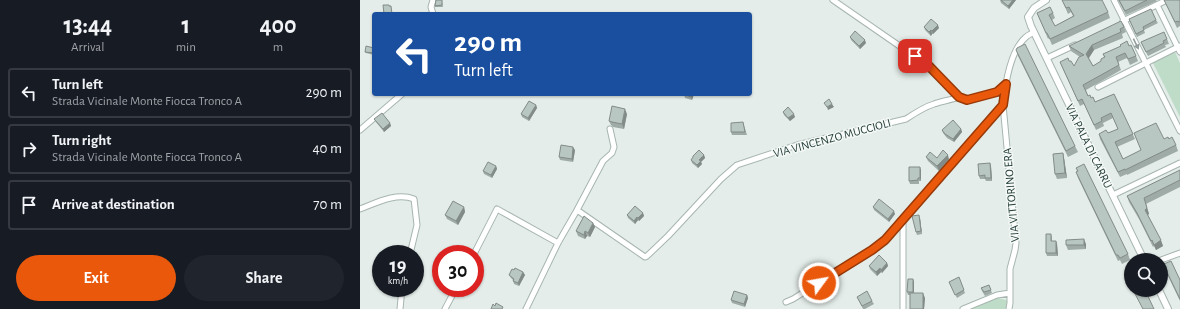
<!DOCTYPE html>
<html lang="en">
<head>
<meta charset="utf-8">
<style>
  :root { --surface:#171b24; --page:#20242c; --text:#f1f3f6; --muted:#9ea1a6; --line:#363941; --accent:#ea580c }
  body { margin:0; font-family:"Alegreya Sans",sans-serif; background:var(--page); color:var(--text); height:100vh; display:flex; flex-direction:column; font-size:15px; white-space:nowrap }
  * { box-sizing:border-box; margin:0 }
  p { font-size:13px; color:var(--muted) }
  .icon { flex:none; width:22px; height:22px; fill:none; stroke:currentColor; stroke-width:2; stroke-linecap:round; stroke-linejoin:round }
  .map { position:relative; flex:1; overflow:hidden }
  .drawer { display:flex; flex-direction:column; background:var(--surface); width:360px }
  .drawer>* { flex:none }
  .guide { position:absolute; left:12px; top:12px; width:380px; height:84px; border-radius:4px; box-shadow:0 1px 3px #0004; background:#1a4fa0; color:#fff; overflow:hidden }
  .fabs { position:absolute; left:764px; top:253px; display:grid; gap:8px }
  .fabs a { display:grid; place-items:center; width:44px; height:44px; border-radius:50%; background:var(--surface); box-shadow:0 1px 3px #0004; font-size:20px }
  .speed { position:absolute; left:12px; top:245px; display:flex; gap:8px; font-size:20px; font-weight:700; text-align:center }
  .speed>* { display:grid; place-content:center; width:52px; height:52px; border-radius:50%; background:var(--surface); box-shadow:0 1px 3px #0004; line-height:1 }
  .speed small { font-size:10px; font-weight:400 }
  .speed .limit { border:6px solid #d22; background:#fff; color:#111 }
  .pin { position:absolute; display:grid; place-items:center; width:34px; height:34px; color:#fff; margin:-17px; border-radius:8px; box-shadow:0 2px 6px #0006 }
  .me { position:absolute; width:44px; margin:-22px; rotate:58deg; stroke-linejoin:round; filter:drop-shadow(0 0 3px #0008) }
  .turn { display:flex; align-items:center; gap:14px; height:84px; padding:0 16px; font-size:18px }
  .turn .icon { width:52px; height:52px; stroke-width:2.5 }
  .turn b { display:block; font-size:28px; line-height:34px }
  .eta { display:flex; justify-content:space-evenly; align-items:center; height:68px; text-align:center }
  .eta b { font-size:24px; font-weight:600; line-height:28px }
  .button { display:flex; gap:8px; margin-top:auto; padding:8px 16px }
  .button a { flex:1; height:46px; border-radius:24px; background:var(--accent); color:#fff; font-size:16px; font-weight:600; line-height:46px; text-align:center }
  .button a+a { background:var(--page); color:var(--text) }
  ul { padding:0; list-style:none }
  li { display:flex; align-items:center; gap:12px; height:50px; margin:0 8px 6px; padding:0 8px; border:2px solid var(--line); border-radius:4px }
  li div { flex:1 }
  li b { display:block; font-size:15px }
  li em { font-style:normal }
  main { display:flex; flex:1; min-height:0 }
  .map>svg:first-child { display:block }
</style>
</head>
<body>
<main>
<section class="drawer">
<div class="eta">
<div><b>13:44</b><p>Arrival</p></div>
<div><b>1</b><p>min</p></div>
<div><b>400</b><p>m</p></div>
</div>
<ul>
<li><svg class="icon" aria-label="left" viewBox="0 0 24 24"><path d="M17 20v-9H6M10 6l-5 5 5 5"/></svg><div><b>Turn left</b><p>Strada Vicinale Monte Fiocca Tronco A</p></div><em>290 m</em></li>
<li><svg class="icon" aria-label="right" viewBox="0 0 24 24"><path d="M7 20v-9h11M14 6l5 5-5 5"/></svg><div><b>Turn right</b><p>Strada Vicinale Monte Fiocca Tronco A</p></div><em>40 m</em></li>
<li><svg class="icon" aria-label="arrive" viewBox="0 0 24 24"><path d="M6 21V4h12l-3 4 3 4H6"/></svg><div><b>Arrive at destination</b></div><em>70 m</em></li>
</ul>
<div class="button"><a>Exit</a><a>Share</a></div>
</section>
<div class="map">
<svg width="820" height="309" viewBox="0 0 820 309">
  <rect width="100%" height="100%" fill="#e4ede9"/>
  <path fill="#bedcc8" d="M815,52L820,63V117L793,63Z
    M635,297L649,301L647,309H610Z"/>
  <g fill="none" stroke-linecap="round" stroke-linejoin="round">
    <defs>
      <path id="minor" d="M73,0L71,7L73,14
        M473,0L567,65L599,97L607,101L637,92L646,84
        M754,0L820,131
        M797,5L820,52
        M763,21L807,0
        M687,58L715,45
        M738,87L820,46
        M0,130L42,94
        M753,195L820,163
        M0,209C16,203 36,192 54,199L57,225L50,254
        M217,210L243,161L252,153L254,147L250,129
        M543,220V309
        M114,254L137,209L198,243L217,210L285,257L287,256L308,236L361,179L377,165L437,145L546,119C555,113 564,107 574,104C582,101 591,100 599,97
        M801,260L820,253
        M426,302L433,299L512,250L525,240L643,105
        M40,309L42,288
        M85,309L96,288
        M166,309L198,243
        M603,309L637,295L650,293
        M649,309L650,303V269L655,250L656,243L643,105C645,86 650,50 666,37C668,35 671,34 674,32"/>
      <path id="tertiary" d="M686,0L674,8L668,17L671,26L784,260
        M799,290L808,309"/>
    </defs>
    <use href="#minor" stroke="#a7b5b0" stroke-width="7"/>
    <use href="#tertiary" stroke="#a7b5b0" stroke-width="8"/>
    <use href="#minor" stroke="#fff" stroke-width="5"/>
    <use href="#tertiary" stroke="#fff" stroke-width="6"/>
  </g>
  <path fill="#9faba7" d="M82,0L83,7H75V6Z
    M640,0H656L649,9L641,3Z
    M702,0L748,12L750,18L692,45L689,38L688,39L677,13H693L695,18L692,20L695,26L713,16L711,12L708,14Z
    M758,0H796L797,1L766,15Z
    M804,0H820V27V26L817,28Z
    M769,19L796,20L798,23L784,30L785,33L777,37Z
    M564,27L579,28L573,34H572L571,36L565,30Z
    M764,27L766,32L762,34L763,38L734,50L729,58L733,66L741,61L744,57L743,54L769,46L776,56L778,61L770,65L767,58L758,62L761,70L726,90L728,96L735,102L754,94L775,139L757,147L763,159L781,150L774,133L804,139H809L816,145L818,151L767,175V174L760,177L740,139L739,134L748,133L758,129L753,118L743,123L744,126L736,130L724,104L720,106L702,67L700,62L709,61L714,66L720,57L711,51L709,46Z
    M490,37L506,43L500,49L491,40Z
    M807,39L809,44L805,45L806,47L788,56L781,42Z
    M14,48V55L6,53L5,52Z
    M656,50L715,146L718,152L708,157L658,56Z
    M324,94H334L332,100L325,98Z
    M176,105L177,108L169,121L162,117L161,114Z
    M423,112L435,117L430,121L424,115Z
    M267,114L264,129L253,127L251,125L249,121Z
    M14,119L30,123L31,126L24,132L16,122Z
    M383,122L387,135H372L371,132Z
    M601,129L602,132L594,142L587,138L583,133L582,130Z
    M215,150L213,162L200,160L199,157Z
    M703,153L704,158L707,178L697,179L695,174Z
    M344,155L345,158L341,162L342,164L338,168L332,163L331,160L333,158V156Z
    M566,157L577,158L589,159L579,171L568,161Z
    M630,163L631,166L632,181H626L625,179H620L619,176Z
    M136,166L137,169L132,178L124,174L123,171Z
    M716,168L768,254L770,260L762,264L760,260L758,261L718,178L716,172L717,171Z
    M561,170V181H559V184H550L549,181Z
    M820,170V187L786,204L789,214L788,215L803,246L796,250L794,246L793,247L779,219L769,202L767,196Z
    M104,207L105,212L98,225L87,219L85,215Z
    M513,207L535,214L529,222L514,210Z
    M283,213L284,216L279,221L278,220L275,224L268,218L267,215Z
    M560,218L562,234L557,235L556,232Z
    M233,223L235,227L230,237L227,236L225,239L218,236L216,231Z
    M691,234L692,237V241H696L697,244L698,256H687L686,253Z
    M726,244V249L708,250L706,245Z
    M527,263L528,266L522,273L521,272L517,276L510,269L509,266Z
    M804,264L820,280V301L807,274Z
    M154,270L163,272L165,275L159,286L154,284L153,280L151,278L149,275Z
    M599,277L605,293L597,298L589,282Z
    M553,279L554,282V293L565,298L564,309H550V295H548L547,292Z
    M629,285L632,293L625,296L622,291L621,288Z
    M387,295L388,298L385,307L372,303L371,300Z
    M497,297L512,301L514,304L505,309H503Z"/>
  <path fill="#828b88" d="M653,0H656L649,9L648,6Z
    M578,25L579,28L573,34L572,31Z
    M571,30L572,34L571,36L569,32Z
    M505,40L506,43L500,49L499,46Z
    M732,45L734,50L728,59L726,54Z
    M332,94H334L332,100L331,97Z
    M472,104L474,107L468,110L467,107Z
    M176,105L177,108L169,121L168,118Z
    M265,109L267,114L264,129L262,124Z
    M434,114L435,117L430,121L428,118Z
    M30,123L31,126L24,132L23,129Z
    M601,129L602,132L594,142L593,139Z
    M213,147L215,150L213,162L212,159Z
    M703,153L704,158L707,178L705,173Z
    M344,155L345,158L341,162L342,164L338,168L337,165L339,160Z
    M588,155L589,159L579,171L577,166Z
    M630,163L631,166L632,181L631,178Z
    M136,166L137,169L132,178L131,175Z
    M560,167L561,170V181L560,178Z
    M784,198L789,214L787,215L785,210Z
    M104,207L105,212L98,225L96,221Z
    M534,211L535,214L529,222L528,219Z
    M283,213L284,216L279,221L278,218Z
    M559,215L560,218L562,234L561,231Z
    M277,217L278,220L275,224L274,221Z
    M233,223L235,227L230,237L228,233Z
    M225,231L227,236L225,239L224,235Z
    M724,239L726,244V249L724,245Z
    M801,240L803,246L796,250L794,245Z
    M696,241L697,244L698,256L696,253Z
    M527,263L528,266L522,273L521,270Z
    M520,268L521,272L517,276L516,272Z
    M163,272L165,275L159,286L158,283Z
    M553,279L554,282V295L553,292Z
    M563,293L565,298L564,309H563Z
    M387,295L388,298L385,307L384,304Z"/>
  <path fill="#b9c7c2" stroke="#828b88" d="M76,0H82V5L75,6Z
    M641,0H653L648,6Z
    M702,0H742L748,12L690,39L687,33H686L677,13L690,7L693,13L689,15L695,26L714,16L709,7L706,8Z
    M759,0H787L765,11Z
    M804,0H820V22H819L818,21L815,22Z
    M23,5H29V6H31L32,14H24Z
    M791,9L796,20L783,27L784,30L776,34L769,19Z
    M571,19L578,25L572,31L571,30L569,32L564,27Z
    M761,21L764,27L760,29L761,32L732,45L726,54L733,66L741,61V59L745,57L743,54L761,46L760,45L767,41L769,46L771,45L776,56L768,59L765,53L756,57L759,65L723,85L728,96L730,95L731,98L733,97L735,102L754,94L773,134L755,142L763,159L781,150L774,133L796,123L804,139L808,137L809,139L812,137L816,145L765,170V169L758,172L739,134L746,130L748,133L758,129L751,113L741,118L742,121L734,125L722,99L718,101L700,62L708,58L709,61H711L714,66L719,57L724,55L709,46Z
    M495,31L505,40L499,46L490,37Z
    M804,32L807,39L803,41L804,43L786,52L781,42Z
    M665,44L715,146L706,151L656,50L657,48Z
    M6,46L14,48V53L5,52Z
    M324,94H332L331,97Z
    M469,99L472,104L467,107L464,103Z
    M169,101L176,105L168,118L161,114Z
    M252,106L265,109L262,124L252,122L249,121Z
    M428,107L434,114L428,118L423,112Z
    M22,113L30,123L23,129L14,119Z
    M593,120L601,129L593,139L585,134L582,130Z
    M383,122L385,132H371V123Z
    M201,145L213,147L212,159L199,157Z
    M339,150L344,155L339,160L341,161L337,165L331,160L333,157V156Z
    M583,150L588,155L577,166L566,157L570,152L577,158Z
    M703,153L705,173L695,174L693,154Z
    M128,162L136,166L131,175L123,171Z
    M630,163L631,178H625V175L619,176L618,164Z
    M724,164L768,254L760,258L758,255H756L716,172L718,171L716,168Z
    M549,167H560V178H558V180L549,181Z
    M820,170V180L784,198L787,208L785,210L801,240L794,245L792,240L791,241L777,213L767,196Z
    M519,199L534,211L528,219L513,207Z
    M93,201L104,207L96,221L85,215Z
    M275,206L283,213L278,218L277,217L274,221L267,215Z
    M559,215L561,231L556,232L552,216Z
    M224,216L233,223L228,233L225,231L224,235L216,231Z
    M686,234H691V241H696V253H686Z
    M724,239V245H706V240Z
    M519,255L527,263L521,270L520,268L516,272L509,266Z
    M811,261L820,280V299L805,268H806L804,264Z
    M155,268L163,272L158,283L153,281L154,279L149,275L152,269L154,270Z
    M771,274V285L767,276Z
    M599,277L604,290L595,295L589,282Z
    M548,279H553V292H547Z
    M629,285L631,290L624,292L621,288Z
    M773,290H785L794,309H783Z
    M374,291L387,295L384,304L371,300Z
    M507,291L512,301L502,306L497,297Z
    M550,293H563V309H550Z
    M136,303L143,307L142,309H131L133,304L135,306Z"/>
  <defs><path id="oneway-solid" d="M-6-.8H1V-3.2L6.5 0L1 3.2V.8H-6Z"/></defs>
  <use fill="#929e9c" href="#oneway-solid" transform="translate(776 44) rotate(64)"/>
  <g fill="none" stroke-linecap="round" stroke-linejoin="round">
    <defs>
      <path id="route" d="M459,283L512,250L525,240L643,105L646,84L637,92L607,100L599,97L567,64L555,56"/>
    </defs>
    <use href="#route" stroke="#983908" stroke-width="10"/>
    <use href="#route" stroke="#ea580c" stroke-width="7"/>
  </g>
  <g text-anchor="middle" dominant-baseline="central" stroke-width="3" stroke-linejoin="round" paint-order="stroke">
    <g font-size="12" fill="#243d38" stroke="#f4f9f7">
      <text transform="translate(472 138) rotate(-15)">VIA VINCENZO MUCCIOLI</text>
      <text transform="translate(729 146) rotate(64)">VIA PALA DI CARRU</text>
      <text transform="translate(651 195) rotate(-95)">VIA VITTORINO ERA</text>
    </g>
  </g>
</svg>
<div class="fabs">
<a><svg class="icon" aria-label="search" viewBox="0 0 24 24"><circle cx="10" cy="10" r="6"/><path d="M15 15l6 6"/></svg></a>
</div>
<div class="speed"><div>19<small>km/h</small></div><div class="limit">30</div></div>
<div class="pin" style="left:555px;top:56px;background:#d93025"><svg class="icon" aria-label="arrive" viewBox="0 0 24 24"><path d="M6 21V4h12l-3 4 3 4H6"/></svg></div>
<svg class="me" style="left:459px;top:283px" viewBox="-20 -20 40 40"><circle r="17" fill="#ea580c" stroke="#fff" stroke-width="3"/><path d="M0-11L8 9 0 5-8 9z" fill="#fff"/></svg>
<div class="guide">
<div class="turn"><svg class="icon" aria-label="left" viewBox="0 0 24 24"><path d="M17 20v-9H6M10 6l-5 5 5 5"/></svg><div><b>290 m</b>Turn left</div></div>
</div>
</div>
</main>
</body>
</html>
